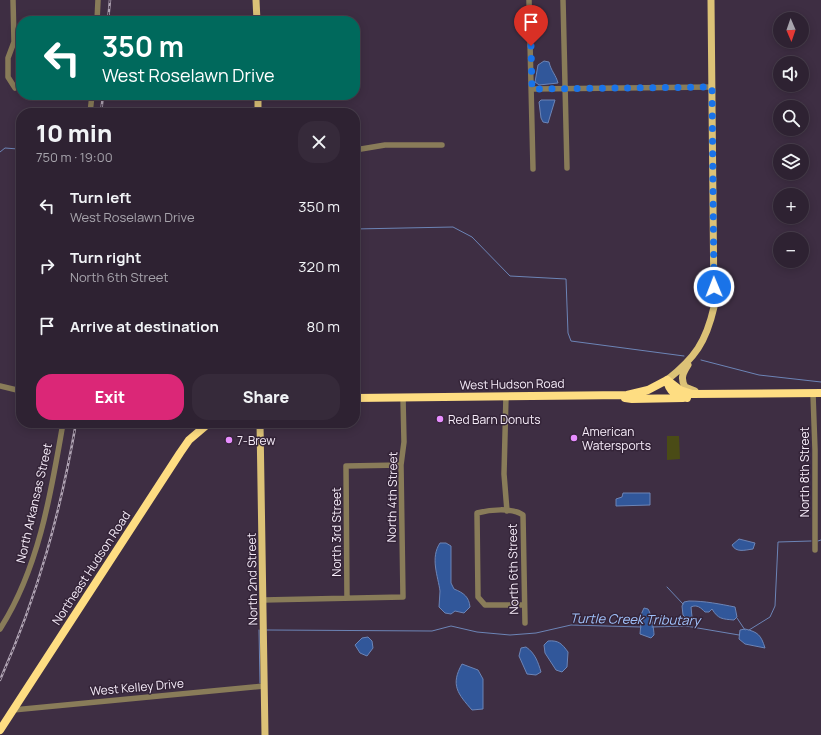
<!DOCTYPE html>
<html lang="en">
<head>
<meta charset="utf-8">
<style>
  :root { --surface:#2e2232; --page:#362a3a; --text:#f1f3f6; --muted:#a7a4ac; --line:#493f4d; --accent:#db2777 }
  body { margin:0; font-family:Manrope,sans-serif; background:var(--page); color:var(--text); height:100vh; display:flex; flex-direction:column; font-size:15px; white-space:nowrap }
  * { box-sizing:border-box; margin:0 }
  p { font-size:13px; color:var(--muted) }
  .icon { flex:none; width:22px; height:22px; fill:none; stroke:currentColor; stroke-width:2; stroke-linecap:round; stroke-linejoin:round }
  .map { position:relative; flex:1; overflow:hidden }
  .sheet { position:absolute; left:16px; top:108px; width:344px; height:320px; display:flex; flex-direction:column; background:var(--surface); border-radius:16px; box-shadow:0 2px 10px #0003,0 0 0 1px var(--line) }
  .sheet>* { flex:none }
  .banner { position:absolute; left:16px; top:16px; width:344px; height:84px; border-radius:16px; box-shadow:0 2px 10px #0003,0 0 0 1px var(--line); background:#00695c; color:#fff; overflow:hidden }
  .needle { width:26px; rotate:178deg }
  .controls { position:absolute; left:773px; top:12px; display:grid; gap:8px }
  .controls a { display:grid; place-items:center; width:36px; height:36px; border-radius:50%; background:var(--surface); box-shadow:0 2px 10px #0003,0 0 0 1px var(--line); font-size:20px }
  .pin { position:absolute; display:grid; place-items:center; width:34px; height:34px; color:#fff; margin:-41px -17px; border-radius:50% 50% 50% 0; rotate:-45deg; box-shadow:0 0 4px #0007 }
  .pin .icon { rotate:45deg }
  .me { position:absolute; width:44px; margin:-22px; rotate:359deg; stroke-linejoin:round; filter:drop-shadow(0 0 3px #0008) }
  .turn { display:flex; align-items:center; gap:14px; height:84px; padding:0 20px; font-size:18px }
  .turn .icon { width:52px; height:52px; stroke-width:2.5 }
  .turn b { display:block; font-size:28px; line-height:34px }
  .round { display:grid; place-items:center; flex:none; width:42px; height:42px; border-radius:16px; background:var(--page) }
  .head { display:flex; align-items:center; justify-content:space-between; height:68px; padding:0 20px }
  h1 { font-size:24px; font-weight:800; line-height:30px }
  .cta { display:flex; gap:8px; margin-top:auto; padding:8px 20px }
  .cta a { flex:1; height:46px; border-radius:16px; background:var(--accent); color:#fff; font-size:16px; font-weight:800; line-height:46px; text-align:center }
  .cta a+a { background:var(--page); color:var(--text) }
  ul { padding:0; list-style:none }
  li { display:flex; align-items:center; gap:12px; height:60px; padding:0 20px }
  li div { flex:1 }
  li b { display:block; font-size:15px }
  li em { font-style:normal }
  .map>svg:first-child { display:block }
</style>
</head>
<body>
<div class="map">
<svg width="821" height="735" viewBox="0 0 821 735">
  <rect width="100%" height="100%" fill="#3e2e43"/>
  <path fill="#4a4b16" d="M667,436H679L680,459L667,460Z"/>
  <path fill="#31579a" stroke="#6c84b6" d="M544,61L549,62C551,71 556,75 558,83L539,85L535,82L538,65Z
    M541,100H555L548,123L543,122L541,118L539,102Z
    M623,493H650V505L616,506V499L622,497Z
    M739,539L755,543L753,549C745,550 736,553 732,545Z
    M440,543H446L451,546V583L454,589C464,593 469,597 470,607L464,613L455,611L451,614L445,613L439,607C439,602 440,596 440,591C438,576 430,558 440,543Z
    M689,601C705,601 720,604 735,607L737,617L734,620C722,619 718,619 712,609L709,612H705C701,608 697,604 691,607L692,617L686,618L683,615L682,606L684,602Z
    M644,608L648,609C651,613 654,629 654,635L651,638L640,634L641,623L639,619Z
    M745,629C758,632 761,635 765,648L745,644L739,639L740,630Z
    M368,637L372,641L373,648L367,656L360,653L355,645L362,638Z
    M548,641C559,640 562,644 568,652L567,667L562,672L556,670L545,653L544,645Z
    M526,647C535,653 538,662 541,672L536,675L527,674L519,656L521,648Z
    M462,664L478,670L483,679V709L472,710C458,694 450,685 462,664Z"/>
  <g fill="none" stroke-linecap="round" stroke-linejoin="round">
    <path stroke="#6c84b6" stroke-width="1" d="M0,152L5,148L18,149L21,146
      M355,229L453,227L472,237L510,276L566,279L568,333L571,341L684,356
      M701,360L759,375L821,382
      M818,541L821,540
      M667,587L683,604
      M737,618L745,630
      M652,627L686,626L739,635
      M259,630L260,683
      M267,630L432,631L451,626L477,632L510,635L536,633L571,625L641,627
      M749,630L770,617L775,606L778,542L811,541"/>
    <path stroke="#897c59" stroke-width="5.5" d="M13,0L14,42L8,58V77L15,88
      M529,0L533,169
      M563,0L567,168
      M97,21L98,0
      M532,89L712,87
      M90,113L92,95
      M355,150L385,145H442
      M0,386L21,391
      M813,394L815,450V550
      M506,396L504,474L507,511
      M347,598L346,466L401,465
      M263,600L403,597L401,465L404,442L403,398
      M524,605H485L478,597L477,513C489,510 512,507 523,515L525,623
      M0,629C39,568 51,493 63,423
      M13,710L264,686"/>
    <path stroke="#dcc277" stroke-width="7" d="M256,0L257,21
      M258,95V113
      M688,365C683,373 680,378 685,387L695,391
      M667,380C695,358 706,342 714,307L711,0
      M260,423L265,735"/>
    <path stroke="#fedd82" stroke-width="8" d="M667,380L680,390L692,394L821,393
      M667,380C669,392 676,395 687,398
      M355,398L627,395L648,390L667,380
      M625,398L632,399L683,398
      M0,730L180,453L189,440L209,423"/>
    <defs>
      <path id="rail" d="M108,21L110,0
        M101,113L103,95
        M0,680C38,595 60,514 76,423"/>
    </defs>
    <use href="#rail" stroke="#b1a5b5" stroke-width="2.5"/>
    <use href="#rail" stroke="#342438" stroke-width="1" stroke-dasharray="3" stroke-linecap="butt"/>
  </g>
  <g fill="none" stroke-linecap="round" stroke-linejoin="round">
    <path stroke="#1a73e8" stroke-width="7" stroke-dasharray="0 12.6" d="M531,46L532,89L712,87L714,287"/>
  </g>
  <g fill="#e88eff" stroke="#342438" stroke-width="1.5">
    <circle cx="440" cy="419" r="4"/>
    <circle cx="574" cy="438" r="4"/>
    <circle cx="229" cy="440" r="4"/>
  </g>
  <g text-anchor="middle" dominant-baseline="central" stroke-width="3" stroke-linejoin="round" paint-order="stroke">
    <g font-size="12" fill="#f6ecf9" stroke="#342438">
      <text transform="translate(512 384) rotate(-1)">West Hudson Road</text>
      <text transform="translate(804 472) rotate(-90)">North 8th Street</text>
      <text transform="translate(392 497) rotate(-89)">North 4th Street</text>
      <text transform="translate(34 503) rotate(-77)">North Arkansas Street</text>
      <text transform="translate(336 532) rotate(-90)">North 3rd Street</text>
      <text transform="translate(91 568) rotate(-57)">Northeast Hudson Road</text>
      <text transform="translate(513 569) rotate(-91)">North 6th Street</text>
      <text transform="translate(252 579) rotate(-91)">North 2nd Street</text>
      <text transform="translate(137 687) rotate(-5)">West Kelley Drive</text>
    </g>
    <g font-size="12" fill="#f6ecf9" stroke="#342438" text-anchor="start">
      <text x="448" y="419">Red Barn Donuts</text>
      <text x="582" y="431">American<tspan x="582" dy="14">Watersports</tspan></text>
      <text x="237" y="440">7-Brew</text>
    </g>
    <g font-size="13" font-style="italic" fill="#a1c2fb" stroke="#342438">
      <text transform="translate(635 619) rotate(1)">Turtle Creek Tributary</text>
    </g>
  </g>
</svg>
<div class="controls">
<a><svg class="needle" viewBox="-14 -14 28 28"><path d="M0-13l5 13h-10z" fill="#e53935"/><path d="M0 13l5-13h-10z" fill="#a7a4ac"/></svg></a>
<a><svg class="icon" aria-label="sound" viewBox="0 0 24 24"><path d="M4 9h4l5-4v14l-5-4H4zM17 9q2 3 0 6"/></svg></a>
<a><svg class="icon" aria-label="search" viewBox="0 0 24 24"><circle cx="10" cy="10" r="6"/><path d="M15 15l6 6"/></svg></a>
<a><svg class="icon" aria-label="layers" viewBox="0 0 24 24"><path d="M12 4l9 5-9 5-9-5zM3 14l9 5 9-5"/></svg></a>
<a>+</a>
<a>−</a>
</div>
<div class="pin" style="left:531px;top:46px;background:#d93025"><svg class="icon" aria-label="arrive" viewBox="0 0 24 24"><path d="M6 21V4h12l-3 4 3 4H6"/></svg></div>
<svg class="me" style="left:714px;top:287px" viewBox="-20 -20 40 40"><circle r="17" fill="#1a73e8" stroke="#fff" stroke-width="3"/><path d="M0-11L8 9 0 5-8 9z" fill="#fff"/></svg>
<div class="banner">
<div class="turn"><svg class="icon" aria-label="left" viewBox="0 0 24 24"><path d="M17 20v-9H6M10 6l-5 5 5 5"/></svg><div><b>350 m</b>West Roselawn Drive</div></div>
</div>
<section class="sheet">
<div class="head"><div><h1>10 min</h1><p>750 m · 19:00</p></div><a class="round"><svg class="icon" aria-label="close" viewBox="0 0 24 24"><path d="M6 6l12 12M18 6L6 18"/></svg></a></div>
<ul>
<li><svg class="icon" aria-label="left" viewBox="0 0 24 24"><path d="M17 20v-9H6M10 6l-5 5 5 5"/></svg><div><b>Turn left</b><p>West Roselawn Drive</p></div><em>350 m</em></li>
<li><svg class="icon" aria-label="right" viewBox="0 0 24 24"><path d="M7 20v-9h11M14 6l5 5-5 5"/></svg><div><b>Turn right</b><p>North 6th Street</p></div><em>320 m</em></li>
<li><svg class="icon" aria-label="arrive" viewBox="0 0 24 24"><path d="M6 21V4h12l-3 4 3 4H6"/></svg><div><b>Arrive at destination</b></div><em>80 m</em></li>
</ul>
<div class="cta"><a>Exit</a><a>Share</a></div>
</section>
</div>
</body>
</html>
